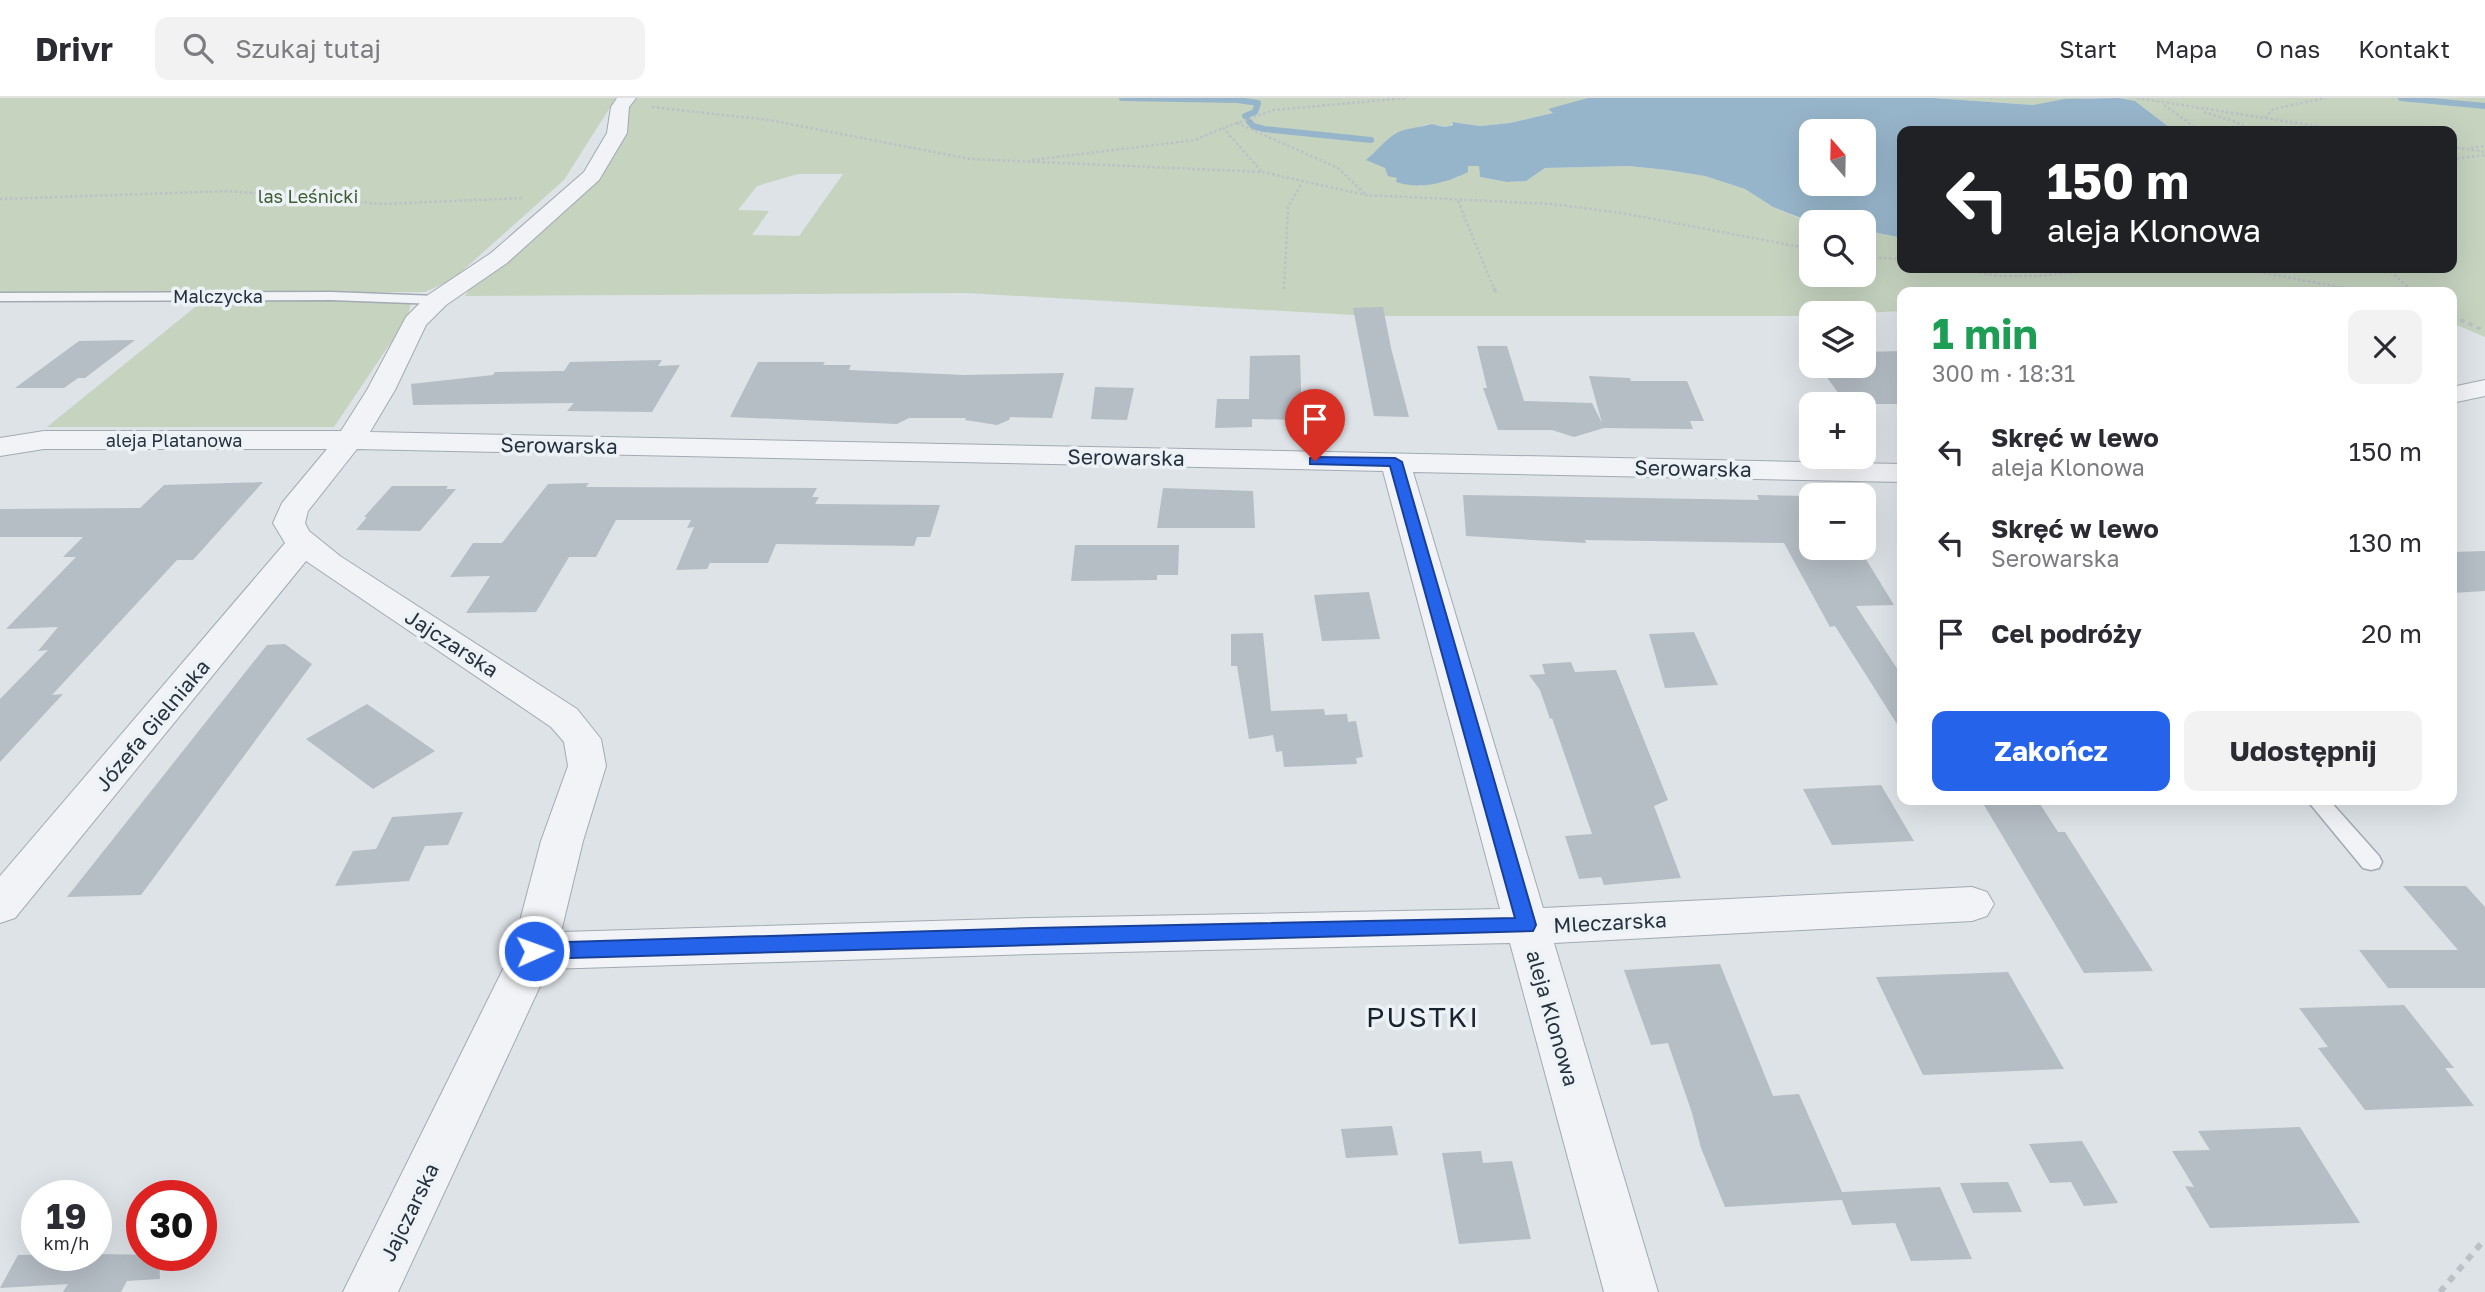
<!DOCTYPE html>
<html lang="pl">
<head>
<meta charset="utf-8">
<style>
  :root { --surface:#fff; --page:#f2f2f3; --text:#2b2b33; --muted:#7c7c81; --line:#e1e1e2; --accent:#2563eb }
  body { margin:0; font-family:"Golos Text",sans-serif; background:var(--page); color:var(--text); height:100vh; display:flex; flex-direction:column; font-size:26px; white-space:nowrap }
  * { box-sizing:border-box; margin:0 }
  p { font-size:23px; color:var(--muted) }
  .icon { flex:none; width:38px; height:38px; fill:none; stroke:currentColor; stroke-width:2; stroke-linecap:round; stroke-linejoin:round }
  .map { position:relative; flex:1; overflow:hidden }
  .drawer { position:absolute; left:1897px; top:189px; width:560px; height:518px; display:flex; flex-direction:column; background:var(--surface); border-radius:14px; box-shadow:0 7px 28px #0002 }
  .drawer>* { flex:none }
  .top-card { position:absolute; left:1897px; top:28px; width:560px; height:147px; border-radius:14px; box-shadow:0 7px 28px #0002; background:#202124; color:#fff; overflow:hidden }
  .needle { width:46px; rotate:340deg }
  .tools { position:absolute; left:1799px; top:21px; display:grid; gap:14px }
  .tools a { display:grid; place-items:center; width:77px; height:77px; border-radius:14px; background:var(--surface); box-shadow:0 7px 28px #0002; font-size:35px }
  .speed { position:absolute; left:21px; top:1082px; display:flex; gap:14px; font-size:35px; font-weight:700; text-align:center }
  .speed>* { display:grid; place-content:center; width:91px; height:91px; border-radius:50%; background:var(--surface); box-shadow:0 7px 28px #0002; line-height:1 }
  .speed small { font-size:18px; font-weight:400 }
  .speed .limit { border:10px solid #d22; background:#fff; color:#111 }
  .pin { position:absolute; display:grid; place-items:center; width:60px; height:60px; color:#fff; margin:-72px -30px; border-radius:50% 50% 50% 0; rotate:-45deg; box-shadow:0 0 7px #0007 }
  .pin .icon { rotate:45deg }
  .me { position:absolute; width:77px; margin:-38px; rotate:88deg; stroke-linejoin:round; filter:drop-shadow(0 0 5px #0008) }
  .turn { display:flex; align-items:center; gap:24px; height:147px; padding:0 35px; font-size:32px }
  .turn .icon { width:91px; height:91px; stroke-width:2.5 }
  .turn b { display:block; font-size:49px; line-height:60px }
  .round { display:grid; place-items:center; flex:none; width:74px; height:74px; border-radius:14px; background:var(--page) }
  .headline { display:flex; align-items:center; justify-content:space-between; height:119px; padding:0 35px }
  h1 { font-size:42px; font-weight:700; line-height:52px; color:#1e9e55 }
  .primary-button { display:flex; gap:14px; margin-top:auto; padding:14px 35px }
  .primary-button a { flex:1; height:80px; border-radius:14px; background:var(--accent); color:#fff; font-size:28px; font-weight:700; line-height:80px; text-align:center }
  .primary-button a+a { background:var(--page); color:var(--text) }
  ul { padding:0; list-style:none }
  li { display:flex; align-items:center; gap:21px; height:91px; padding:0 35px }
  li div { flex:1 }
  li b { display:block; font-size:26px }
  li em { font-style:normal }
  header { display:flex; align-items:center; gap:42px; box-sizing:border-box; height:98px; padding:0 35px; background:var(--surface); border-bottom:2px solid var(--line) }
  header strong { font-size:33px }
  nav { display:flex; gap:38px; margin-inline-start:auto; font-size:24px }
  .search { width:490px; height:63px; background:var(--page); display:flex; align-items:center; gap:18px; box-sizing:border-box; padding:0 24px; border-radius:14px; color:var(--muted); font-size:26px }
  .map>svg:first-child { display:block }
</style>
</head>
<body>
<header>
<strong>Drivr</strong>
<div class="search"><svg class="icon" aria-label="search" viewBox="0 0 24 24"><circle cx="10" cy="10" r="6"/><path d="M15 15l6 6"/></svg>Szukaj tutaj</div>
<nav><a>Start</a><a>Mapa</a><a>O nas</a><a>Kontakt</a></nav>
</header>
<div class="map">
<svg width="2485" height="1194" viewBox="0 0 2485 1194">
  <rect width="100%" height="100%" fill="#dee3e8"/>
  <path fill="#c5d3bf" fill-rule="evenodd" d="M0,0H616L564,82L452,182L425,194L0,196Z
    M631,0H1588L1549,12L1554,15L1510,25L1480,28L1453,24L1450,29L1428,26L1396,36L1367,62L1386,70L1397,80L1421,88L1459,79L1468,68H1479L1480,79L1507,84L1526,83L1545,70L1629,68L1667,72L1705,78L1745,91L1773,109L1806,123L1803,127L1811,129V177H1864V132L1902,140V170H2452V33H2174L2135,3L2119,0H2485V239L2452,225V194H1902V213L1801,218H1371L966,195L465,198L478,178L544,132L579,99ZM798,76H843L799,138L752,137L769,113L738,112L757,88Z
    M1933,0H2088L2033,7Z
    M205,201L411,202L408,219L334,329H47Z"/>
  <path fill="#97b5ca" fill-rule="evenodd" d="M1588,0H1933L2033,7L2065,1L2119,0L2135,3L2174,33H1902V140L1864,132V124H1811V129L1803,126L1806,122L1773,109L1745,91L1705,78L1667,72L1629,68L1545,70L1526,83L1507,84L1480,79L1479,68H1468V74C1447,85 1419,92 1396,84L1397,80L1388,78L1385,70L1366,62C1376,54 1385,42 1395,36C1404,30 1418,30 1427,27C1435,24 1442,32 1453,27L1452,24L1480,28L1510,25L1553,15L1548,11ZM1811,33H1864V86H1811Z"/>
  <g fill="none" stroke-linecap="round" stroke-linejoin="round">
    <path stroke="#97b5ca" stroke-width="6" d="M1122,0L1238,2L1258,5L1255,14L1245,18
      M2401,0L2485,8
      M1248,22L1253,28L1264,31L1371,42"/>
  </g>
  <path fill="#b5bdc5" d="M1383,209L1391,250L1409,319L1374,318L1353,210Z
    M135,242L85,280H78L64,290H15L79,243Z
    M1477,248H1507L1524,303L1592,305L1602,325L1589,278L1630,280L1631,283H1687L1704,323H1690L1693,331L1604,330L1574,339L1552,332H1498L1483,290H1487Z
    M1902,253V306H1846L1819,268H1864V254Z
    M1300,257L1302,322L1252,321V329L1215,330L1217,301H1249L1250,258Z
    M662,262L658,268L680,267L652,314L567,313L574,305L413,307L411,286L493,277L495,274L564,273L570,264Z
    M758,264H825L823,267H851L849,272L965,277L1064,275L1052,320L1010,319L1009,322L997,327L965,322L966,320H909L897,326L730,319Z
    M1095,289L1134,290L1127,322L1091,321Z
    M263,384L193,462H177L52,597L63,596L0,664V601L48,552L38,553L58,529L6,531L76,459H63L83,439H0V411L140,410L164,387Z
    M589,385L586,389L817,390L812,399H819L815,406L940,407L930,439H917L914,448L776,446L768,465H710L707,471L676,472L694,429L687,430L691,422H616L596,459H569L536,514L466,515L490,478L450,479L473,445H502L548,386Z
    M392,388H448L446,391H456L420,433L356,432L367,419H364Z
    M1163,390L1253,393L1255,430H1157Z
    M1463,397L1759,402L1757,397L1811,398V450H1859L1894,507L1856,508L1902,578V634L1835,528L1830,529L1784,445L1585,442L1586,445L1466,438Z
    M1075,447H1179L1178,477H1157V482L1071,483Z
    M2485,453V493L2452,495V454Z
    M1369,494L1380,541L1322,543L1314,497Z
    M1694,534L1718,587L1665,590L1649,536Z
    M1263,535L1271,613L1324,611L1325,617L1347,616L1348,624L1356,623L1363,659L1356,660L1357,666L1284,669L1282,653L1276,654L1273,637L1249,641L1237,568H1231V536Z
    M285,546L312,566L141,797L67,799L267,547Z
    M1571,564L1575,574L1616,572L1668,702L1654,708L1681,780L1604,787L1601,779L1579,781L1565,738L1592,736L1552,620L1550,621L1540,592L1529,577L1545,576L1542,566Z
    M367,606L435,653L373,691L306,641Z
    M1881,687L1914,743L1832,747L1803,691Z
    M2040,706L2058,734H2065L2153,873L2084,875L1984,707Z
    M463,714L448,747L425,748L409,783L335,788L353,753L376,751L392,719Z
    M2403,788H2466L2485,809V890H2388L2359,852H2458Z
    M1720,866L1773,998L1799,996L1842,1094L1940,1089L1972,1161L1911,1163L1895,1125L1852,1127L1842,1102L1725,1109L1701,1050L1692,1015L1668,945L1651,947L1624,872Z
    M2008,874L2064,971L1923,977L1876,879Z
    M2404,907L2454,970H2445L2474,1008L2365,1012L2318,950L2328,949L2299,910Z
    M1392,1028L1398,1057L1346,1060L1341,1031Z
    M2300,1029L2360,1125L2210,1130L2185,1088L2194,1089L2172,1053L2210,1052L2198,1033Z
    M2082,1043L2118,1105L2084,1108L2071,1084L2050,1085L2029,1046Z
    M1481,1053L1483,1065L1512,1063L1531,1141L1459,1146L1442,1055Z
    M2008,1084L2022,1114L1973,1115L1960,1085Z
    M96,1156L159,1157L160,1181L127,1183L121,1194H63L68,1186L0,1190L18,1157Z"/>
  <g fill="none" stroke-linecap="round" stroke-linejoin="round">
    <defs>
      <path id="lane" d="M331,194L437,198L443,202L437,206L331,202L0,203V195Z
        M2307,702H2329L2379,758L2382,764L2379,770L2371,772L2363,770Z"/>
      <path id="street" d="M617,0H636L629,9L627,35L599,82L507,165L446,207L426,227L395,292L370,334L1902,366V384L1413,374L1543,810L1972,789L1987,794L1994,806L1987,818L1972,823L1554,845L1658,1194H1604L1510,845L1033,856L548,871L398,1194H343L512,853L541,743L568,668L564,644L551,629L306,463L15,820L0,825V778L285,445L273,425L282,405L327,351H44L0,358V340L44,333H341L367,292L406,219L428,197L491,155L584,74L607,35L611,9ZM357,351L1383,373L1500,811L1033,820L561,834L583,743L606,668L601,641L577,611L340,458L309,433L305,425L308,413Z
        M2485,282V298L2452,305V289Z"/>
    </defs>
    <use href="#lane" stroke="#a3aab2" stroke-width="3"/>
    <use href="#street" stroke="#a3aab2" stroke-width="2"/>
    <path stroke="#bcc1c7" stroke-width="2.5" stroke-dasharray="2.5 2.5" stroke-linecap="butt" d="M1990,0H1993
      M2137,0L2348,33
      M2164,7L2200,33
      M652,9L769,22L970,61L1262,74L1366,97L1552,106L1622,115L1811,151
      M2204,14L2236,24L2251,33
      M2265,20L2273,11L2326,0
      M1237,25L1338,70L1366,97
      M2452,49L2485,54
      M2471,50L2485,48
      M2452,61L2485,57
      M1032,62L1195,42L1223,30
      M1261,73L1223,30L1274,12L1405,0
      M0,101L229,93L382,106L523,100
      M1458,103L1494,191
      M1864,159L1902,161
      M1955,170L1998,178H2039L2112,170
      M2219,170L2243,171L2350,191
      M2387,170L2410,191
      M1284,191L1288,109L1302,85"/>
    <path stroke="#bcc1c7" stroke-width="3.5" stroke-dasharray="4.5 4.5" stroke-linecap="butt" d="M1494,190L1496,195
      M2340,190L2364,194
      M2408,190L2413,194
      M2452,218L2485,233"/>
    <path stroke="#bcc1c7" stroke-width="6" stroke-dasharray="7 7" stroke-linecap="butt" d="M2440,1194L2485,1141"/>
    <use href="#lane" fill="#f1f3f6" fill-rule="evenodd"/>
    <use href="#street" fill="#f1f3f6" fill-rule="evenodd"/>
  </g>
  <path fill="#2563eb" stroke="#184099" stroke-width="2" d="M1315,359L1395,360L1402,364L1536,827L1533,833L534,861L527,858L525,853L527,847L534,845L1033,830L1515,820L1390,368L1310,366V360Z"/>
  <g text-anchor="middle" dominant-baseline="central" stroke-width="7" stroke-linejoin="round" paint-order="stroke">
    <g font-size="18" fill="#3f5c33" stroke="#edf2f6">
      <text x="308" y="98">las Leśnicki</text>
    </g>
    <g font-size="18" fill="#263240" stroke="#edf2f6">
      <text x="218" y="198">Malczycka</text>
      <text x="174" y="342">aleja Platanowa</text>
    </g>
    <g font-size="21" fill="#263240" stroke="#edf2f6">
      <text transform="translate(559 347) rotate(1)">Serowarska</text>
      <text transform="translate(1126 359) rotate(1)">Serowarska</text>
      <text transform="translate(1693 370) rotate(1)">Serowarska</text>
      <text transform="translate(452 545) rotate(33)">Jajczarska</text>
      <text transform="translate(152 627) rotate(-50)">Józefa Gielniaka</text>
      <text transform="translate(1610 824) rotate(-3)">Mleczarska</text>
      <text transform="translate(1553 920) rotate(74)">aleja Klonowa</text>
      <text transform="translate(409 1114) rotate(-64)">Jajczarska</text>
    </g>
    <g font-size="28" letter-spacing="2" fill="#192330" stroke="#edf2f6">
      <text x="1423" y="918">PUSTKI</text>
    </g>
  </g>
</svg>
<div class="tools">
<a><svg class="needle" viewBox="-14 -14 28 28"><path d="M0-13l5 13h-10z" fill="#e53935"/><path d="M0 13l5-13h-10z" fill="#7c7c81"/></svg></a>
<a><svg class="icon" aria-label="search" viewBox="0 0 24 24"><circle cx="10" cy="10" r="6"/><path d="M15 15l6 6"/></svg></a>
<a><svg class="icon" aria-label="layers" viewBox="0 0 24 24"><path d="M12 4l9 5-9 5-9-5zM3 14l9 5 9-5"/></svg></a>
<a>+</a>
<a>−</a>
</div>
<div class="speed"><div>19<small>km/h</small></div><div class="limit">30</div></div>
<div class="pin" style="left:1315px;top:363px;background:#d93025"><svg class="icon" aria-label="arrive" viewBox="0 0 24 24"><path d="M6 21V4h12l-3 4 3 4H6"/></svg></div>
<svg class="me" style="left:534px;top:853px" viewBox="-20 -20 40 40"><circle r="17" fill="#2563eb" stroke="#fff" stroke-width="3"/><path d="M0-11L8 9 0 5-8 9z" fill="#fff"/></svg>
<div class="top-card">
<div class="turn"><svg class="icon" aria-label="left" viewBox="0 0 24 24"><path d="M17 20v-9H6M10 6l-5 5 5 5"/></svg><div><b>150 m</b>aleja Klonowa</div></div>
</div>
<section class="drawer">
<div class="headline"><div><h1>1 min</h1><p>300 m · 18:31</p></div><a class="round"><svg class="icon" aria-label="close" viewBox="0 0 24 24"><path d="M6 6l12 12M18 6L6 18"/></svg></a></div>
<ul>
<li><svg class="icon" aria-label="left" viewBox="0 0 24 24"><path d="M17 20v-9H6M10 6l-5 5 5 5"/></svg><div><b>Skręć w lewo</b><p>aleja Klonowa</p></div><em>150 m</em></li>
<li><svg class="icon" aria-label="left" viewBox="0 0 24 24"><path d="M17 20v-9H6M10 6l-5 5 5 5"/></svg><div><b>Skręć w lewo</b><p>Serowarska</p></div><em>130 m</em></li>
<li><svg class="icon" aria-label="arrive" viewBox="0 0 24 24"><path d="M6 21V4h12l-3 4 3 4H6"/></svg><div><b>Cel podróży</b></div><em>20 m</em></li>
</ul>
<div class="primary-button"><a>Zakończ</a><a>Udostępnij</a></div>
</section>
</div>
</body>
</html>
